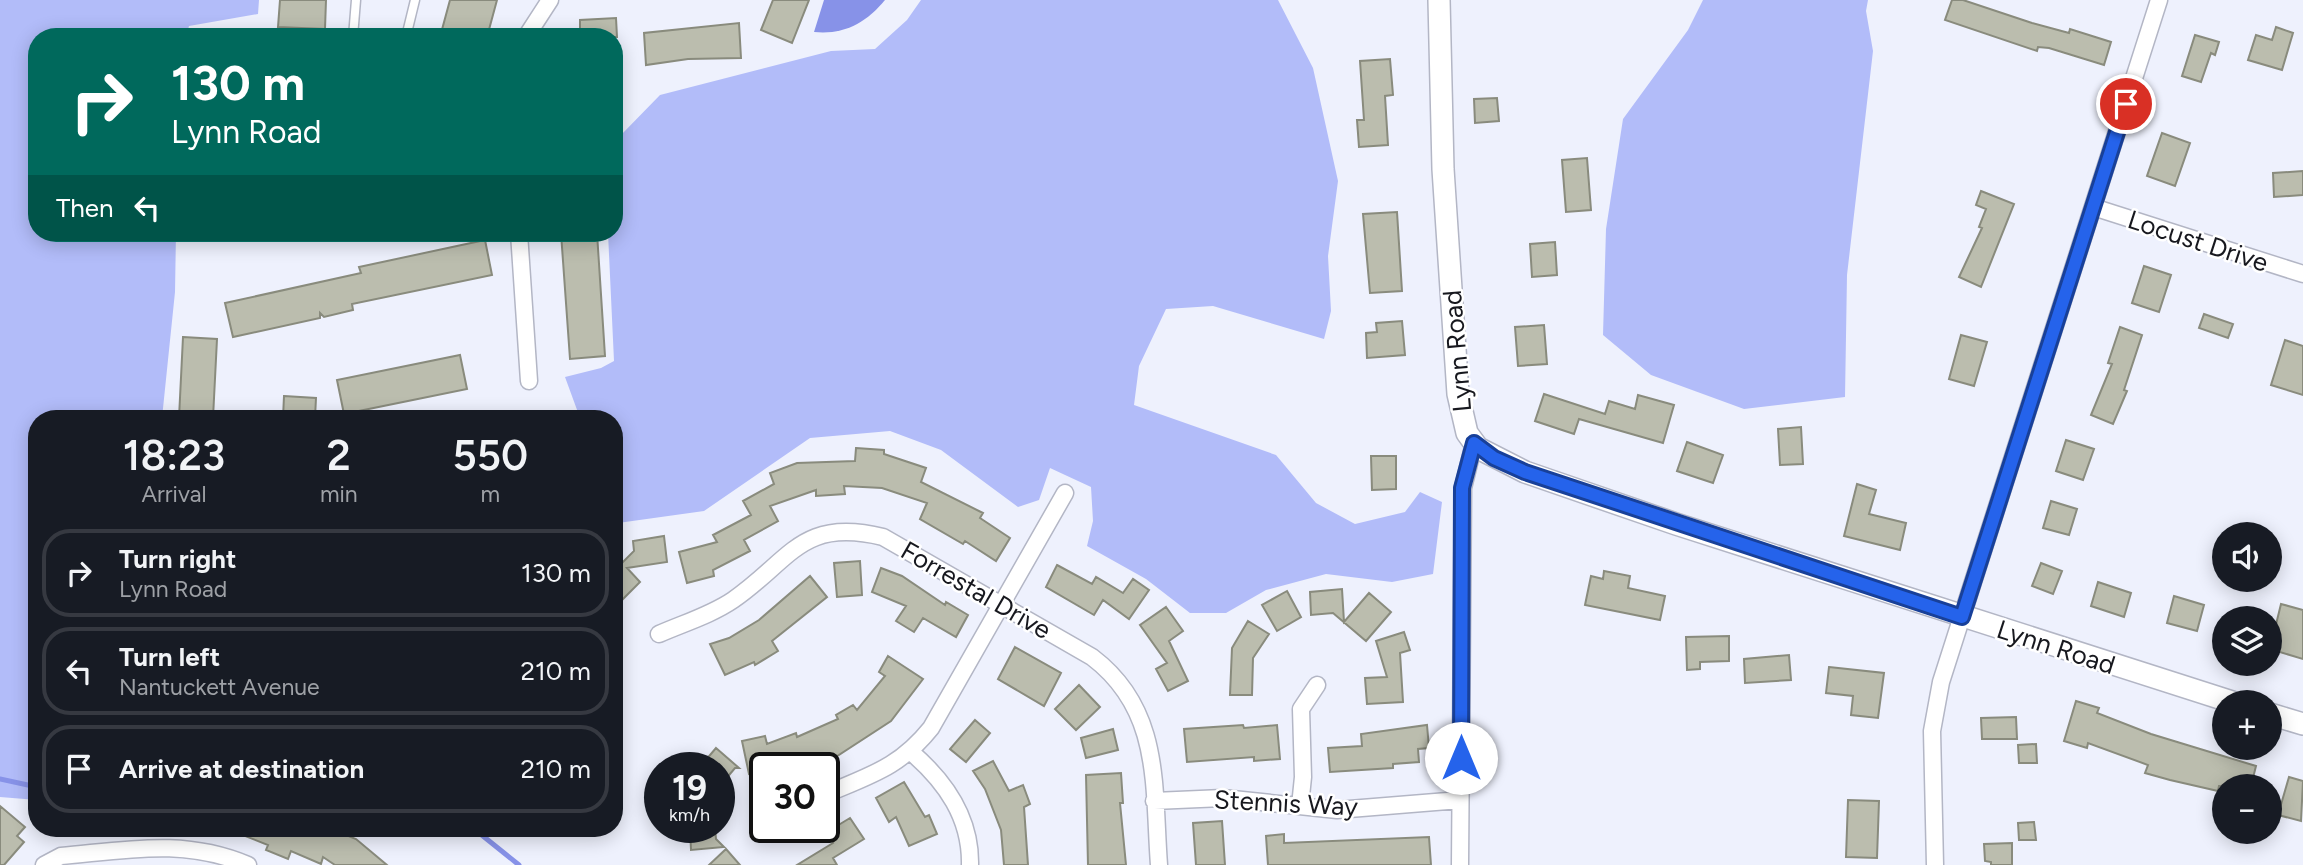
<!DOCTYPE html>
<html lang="en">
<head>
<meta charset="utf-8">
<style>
  :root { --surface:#171b24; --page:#242831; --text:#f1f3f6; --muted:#9ea1a6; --line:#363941 }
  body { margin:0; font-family:Figtree,sans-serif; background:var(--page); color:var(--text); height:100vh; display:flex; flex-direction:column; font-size:26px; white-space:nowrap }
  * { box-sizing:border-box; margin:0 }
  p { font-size:23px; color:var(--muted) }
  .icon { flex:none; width:38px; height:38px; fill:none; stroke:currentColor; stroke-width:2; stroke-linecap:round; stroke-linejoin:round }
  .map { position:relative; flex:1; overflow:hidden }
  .sheet { position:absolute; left:28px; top:410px; width:595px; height:427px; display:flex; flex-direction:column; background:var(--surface); border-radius:28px; box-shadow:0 4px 18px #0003 }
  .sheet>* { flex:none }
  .hud { position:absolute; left:28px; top:28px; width:595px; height:214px; border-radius:28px; box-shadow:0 4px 18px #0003; background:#00695c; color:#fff; overflow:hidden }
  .tools { position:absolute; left:2212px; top:522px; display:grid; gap:14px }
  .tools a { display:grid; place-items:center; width:70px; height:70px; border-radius:50%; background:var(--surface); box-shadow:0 4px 18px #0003; font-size:35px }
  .speed { position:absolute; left:644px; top:752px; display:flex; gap:14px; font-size:35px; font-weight:700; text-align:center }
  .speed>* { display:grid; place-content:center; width:91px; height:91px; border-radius:50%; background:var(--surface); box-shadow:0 4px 18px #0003; line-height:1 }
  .speed small { font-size:18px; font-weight:400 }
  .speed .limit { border:4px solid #111; border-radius:10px; background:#fff; color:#111 }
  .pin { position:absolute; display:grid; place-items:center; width:60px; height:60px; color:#fff; margin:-30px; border:4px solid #fff; border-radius:50%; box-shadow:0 2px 7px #0007 }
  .me { position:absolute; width:77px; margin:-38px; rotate:0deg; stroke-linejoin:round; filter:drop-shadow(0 0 5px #0008) }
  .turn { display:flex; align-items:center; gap:24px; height:147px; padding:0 28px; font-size:32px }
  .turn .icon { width:91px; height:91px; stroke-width:2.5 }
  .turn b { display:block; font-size:49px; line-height:60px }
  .then { display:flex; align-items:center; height:66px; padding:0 28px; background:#0003; gap:14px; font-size:26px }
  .eta { display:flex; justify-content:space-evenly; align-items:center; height:119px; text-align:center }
  .eta b { font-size:42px; font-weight:600; line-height:49px }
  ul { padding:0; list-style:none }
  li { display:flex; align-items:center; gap:21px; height:88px; margin:0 14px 10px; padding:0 14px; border:4px solid var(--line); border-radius:28px }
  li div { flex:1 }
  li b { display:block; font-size:26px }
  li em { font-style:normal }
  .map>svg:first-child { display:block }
</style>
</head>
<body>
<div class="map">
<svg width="2303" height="865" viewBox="0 0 2303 865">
  <rect width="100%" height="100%" fill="#eef1fd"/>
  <path fill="#b2bcf9" d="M0,0H259L258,14L189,26L186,37H37V233H176L175,292L162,418H37V800L0,797Z
    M921,0H1278L1313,68L1338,181L1328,256L1331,311L1324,339L1213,306L1166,309L1139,366L1134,405L1276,455L1316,503L1355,524L1405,512L1420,492L1442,502L1433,574L1392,582L1326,574L1266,590L1226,613H1190L1146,579L1087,546L1093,521L1091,487L1050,468L1039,500L1018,507L941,450L890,431L810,438L704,511L618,523L614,514V418H580L565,377L601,368L614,361L608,233H614V147L621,135L660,95L831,51L875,49L907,20Z
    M1703,0H1868L1866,11L1873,51L1847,275L1845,397L1744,409L1651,375L1603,335L1606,229L1623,119L1688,30Z"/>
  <path fill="#8792e8" d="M824,0H885C866,23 844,35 814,32Z"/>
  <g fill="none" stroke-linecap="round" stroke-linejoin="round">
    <path stroke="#8792e8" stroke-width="5" d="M0,779L37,787
      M473,828L519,865"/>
  </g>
  <path fill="#bbbdae" stroke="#898b7d" stroke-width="2" d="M280,0H326L325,29L278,27Z
    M450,0H497L487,37H440Z
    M773,0H809L792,43L761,30Z
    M1952,0H1963L2032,23L2069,33L2070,29L2111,42L2104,65L2049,48L2038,47L2037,51L1945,20Z
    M616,18L617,37H580V20Z
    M739,23L741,58L688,59L646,65L644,33Z
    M2276,27L2293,33L2282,70L2248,60L2256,35L2272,40Z
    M2195,35L2219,42L2215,55L2211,53L2201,82L2182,76Z
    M1390,59L1393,95L1385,96L1388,145L1359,147L1357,120H1364L1360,61Z
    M1497,98L1499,121L1475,123L1474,99Z
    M2162,133L2190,143L2175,186L2147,176Z
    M1587,158L1591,210L1566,212L1562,160Z
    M2303,171V195L2274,197L2273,173Z
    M1981,191L2014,204L1981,287L1959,277L1982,228L1979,227L1986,209L1976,205Z
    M1397,212L1402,291L1370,293L1363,214Z
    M561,233H597L605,356L570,359Z
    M485,240L492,275L352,304L353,310L324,317L320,313V318L233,337L225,303L361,273L359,267Z
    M1555,242L1557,275L1532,277L1530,244Z
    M2144,266L2171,275L2159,312L2132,303Z
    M2204,314L2233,324L2228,338L2199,328Z
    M1402,321L1405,355L1367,358L1366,333L1377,332L1376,323Z
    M1544,325L1547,364L1518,366L1515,327Z
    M2120,327L2142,335L2124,390L2127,391L2113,424L2091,415L2112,364L2108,363Z
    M1961,335L1987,342L1974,386L1949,379Z
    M183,337L217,339L213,418H179Z
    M2285,340L2303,346V395L2271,385Z
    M460,355L467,389L344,414L337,380Z
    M1544,394L1605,414L1609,401L1635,409L1638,395L1674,405L1663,443L1579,419L1574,434L1535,421Z
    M284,396L316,398L315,418H283Z
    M1801,427L1803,464L1780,465L1778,429Z
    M2066,440L2094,449L2083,480L2056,471Z
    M1687,442L1723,455L1713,483L1677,471Z
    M856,448L884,450V454L926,468L921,482L983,513L980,518L1010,538L996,561L965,541L963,544L920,519L927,503L882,488L844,486L845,494L816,496V490L770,506L778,521L744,540L750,551L713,570L714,576L687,583L679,552L717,542L713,535L751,515L743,501L774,484L770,473L797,463L855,461Z
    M1371,456H1396V489L1372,490Z
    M1857,484L1876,490L1869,514L1906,523L1900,550L1844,536Z
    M2051,501L2077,509L2069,535L2043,528Z
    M664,536L667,562L627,568L640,582L621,601L614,594V571L634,551L633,541Z
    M860,561L862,595L837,597L834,563Z
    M2041,563L2062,571L2053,594L2032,586Z
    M1057,565L1092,584L1096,577L1123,593L1133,579L1149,590L1129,619L1103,600L1094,615L1046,587Z
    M881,568L902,576L945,605L946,602L968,615L956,637L923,618L914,632L896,621L906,606L872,592Z
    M1604,571L1630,576L1628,588L1665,596L1660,620L1585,605L1591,576L1603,579Z
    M810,576L827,597L772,641L778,651L755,665L754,662L725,675L710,644L729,638L759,620Z
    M2098,582L2131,593L2124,617L2091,606Z
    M1342,589L1344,622L1369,593L1391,612L1366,641L1333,613L1311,615L1310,592Z
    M1287,591L1301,617L1277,631L1262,605Z
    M2174,596L2204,605L2197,631L2167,623Z
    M2281,604L2303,610V659L2270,649Z
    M1166,607L1183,631L1169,641L1188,681L1168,691L1156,669L1167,663L1140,625Z
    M1248,621L1269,634L1253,658L1252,695H1230L1232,648Z
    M1404,632L1410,650L1400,653L1403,702L1367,704L1365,678L1387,677L1376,641Z
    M1729,636V661L1700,662V669L1687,670L1686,637Z
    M1015,647L1061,673L1044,706L998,679Z
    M1789,655L1791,680L1745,683L1744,659Z
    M888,656L923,679L891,721L825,764L822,758L795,768H765L749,774L742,741L765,736L767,744L796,733L797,737L838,719L836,715L853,705L857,710L885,676L879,672Z
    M1829,667L1884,673L1878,718L1851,715L1853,696L1826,693Z
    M1079,685L1100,707L1076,730L1055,709Z
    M2076,701L2099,708L2097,713L2151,734L2256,766L2251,786H2219L2218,791L2170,780L2145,773L2148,765L2088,743L2087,748L2064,741Z
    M2016,717L2017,739H1982L1981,718Z
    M975,720L990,733L966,762L950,749Z
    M1243,725L1244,728L1277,725L1280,759L1254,761V757L1187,762L1184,729Z
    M1427,725L1429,748L1418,749L1419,762L1393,764V768L1330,772L1328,748L1362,746L1361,734Z
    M1113,729L1118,750L1086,758L1081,738Z
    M2036,744L2037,763H2019L2018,745Z
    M716,748L739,768H735L719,787V768H699Z
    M993,761L1009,791L1023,785L1030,804L1024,807L1028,865H1004L1001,830L985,789L973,771Z
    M1121,773L1123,803H1120L1126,865H1088L1086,775Z
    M2289,777L2303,781L2301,821L2278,815Z
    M904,782L925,817L929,815L937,834L909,846L896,817L889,822L876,798Z
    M1848,800L1879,801L1877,858L1846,857Z
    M0,806L25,827L17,836L24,842L4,865H0Z
    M850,818L864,839L833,858L837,865H797L833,843L827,832Z
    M1222,821L1225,865H1196L1193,823Z
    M2034,822L2036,840H2019L2018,823Z
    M225,828H329L356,839L387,865H335L323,857L321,864L291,851L288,859L266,850L268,845Z
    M690,828H715L716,839L724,847L691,850Z
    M1284,834V843L1429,837L1431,865H1268L1266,836Z
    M2012,843V865H1991V862L1985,861L1984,844Z
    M726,849L740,865H709Z"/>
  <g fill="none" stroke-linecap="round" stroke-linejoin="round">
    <defs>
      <path id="service" d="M353,37L356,0
        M406,37L415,0"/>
      <path id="minor" d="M526,37L550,0
        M2093,207L2303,274
        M519,233L529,381
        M659,634C684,623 711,615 733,600C791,560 801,517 883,537L1092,657C1162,710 1153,786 1159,865
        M911,752C946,782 971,818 970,865
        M824,795C870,775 899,768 931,728L1065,493
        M1154,801L1223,798L1337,810L1460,800
        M1300,806L1303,777L1301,709L1317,685
        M44,865L61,856C128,850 184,838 248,865
        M1460,865L1463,488L1474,443
        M1935,865L1932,731L1941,682L2159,0"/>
      <path id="tertiary" d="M1439,0L1443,169L1458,394L1467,433L1478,448L1525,472L1676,524L2232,702
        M2270,714L2303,724"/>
    </defs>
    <use href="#service" stroke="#b3b6c5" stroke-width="11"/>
    <use href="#minor" stroke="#b3b6c5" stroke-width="19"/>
    <use href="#tertiary" stroke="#b3b6c5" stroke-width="24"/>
    <use href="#service" stroke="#fff" stroke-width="8"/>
    <use href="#minor" stroke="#fff" stroke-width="16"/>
    <use href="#tertiary" stroke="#fff" stroke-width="21"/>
  </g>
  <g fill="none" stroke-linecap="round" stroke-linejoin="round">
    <defs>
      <path id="route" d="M1461,758L1462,488L1474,443L1494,458L1525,472L1962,617L2126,104"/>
    </defs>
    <use href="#route" stroke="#184099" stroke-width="18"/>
    <use href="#route" stroke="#2563eb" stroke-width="12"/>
  </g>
  <g text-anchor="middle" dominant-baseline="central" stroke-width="5" stroke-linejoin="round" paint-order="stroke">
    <g font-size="26" fill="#17181e" stroke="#fff">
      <text transform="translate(2198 241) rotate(18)">Locust Drive</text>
      <text transform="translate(1457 351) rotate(-95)">Lynn Road</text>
      <text transform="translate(976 590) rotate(30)">Forrestal Drive</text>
      <text transform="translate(2056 647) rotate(18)">Lynn Road</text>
      <text transform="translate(1286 803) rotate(3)">Stennis Way</text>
    </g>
  </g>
</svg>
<div class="tools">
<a><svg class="icon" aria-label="sound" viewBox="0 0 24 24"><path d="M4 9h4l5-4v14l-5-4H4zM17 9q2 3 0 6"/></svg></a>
<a><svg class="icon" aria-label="layers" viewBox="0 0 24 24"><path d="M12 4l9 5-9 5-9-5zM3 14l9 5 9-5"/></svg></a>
<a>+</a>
<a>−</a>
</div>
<div class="speed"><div>19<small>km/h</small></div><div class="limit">30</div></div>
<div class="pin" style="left:2126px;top:104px;background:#d93025"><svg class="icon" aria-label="arrive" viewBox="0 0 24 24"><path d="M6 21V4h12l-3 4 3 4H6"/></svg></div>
<svg class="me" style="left:1461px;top:758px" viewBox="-20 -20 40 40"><circle r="19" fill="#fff"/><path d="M0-13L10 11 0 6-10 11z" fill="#2563eb"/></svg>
<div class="hud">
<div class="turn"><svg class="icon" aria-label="right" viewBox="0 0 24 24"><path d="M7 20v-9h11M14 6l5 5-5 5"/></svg><div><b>130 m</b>Lynn Road</div></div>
<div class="then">Then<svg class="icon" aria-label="left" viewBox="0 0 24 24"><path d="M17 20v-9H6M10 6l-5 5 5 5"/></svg></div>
</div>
<section class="sheet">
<div class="eta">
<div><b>18:23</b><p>Arrival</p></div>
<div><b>2</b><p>min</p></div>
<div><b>550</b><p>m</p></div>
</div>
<ul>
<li><svg class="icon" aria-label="right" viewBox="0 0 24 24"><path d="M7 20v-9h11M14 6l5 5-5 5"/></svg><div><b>Turn right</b><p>Lynn Road</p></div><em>130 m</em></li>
<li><svg class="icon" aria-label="left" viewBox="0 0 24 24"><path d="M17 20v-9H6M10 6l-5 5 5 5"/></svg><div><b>Turn left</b><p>Nantuckett Avenue</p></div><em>210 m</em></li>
<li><svg class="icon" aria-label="arrive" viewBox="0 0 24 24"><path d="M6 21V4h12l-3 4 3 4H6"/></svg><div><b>Arrive at destination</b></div><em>210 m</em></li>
</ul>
</section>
</div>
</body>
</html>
